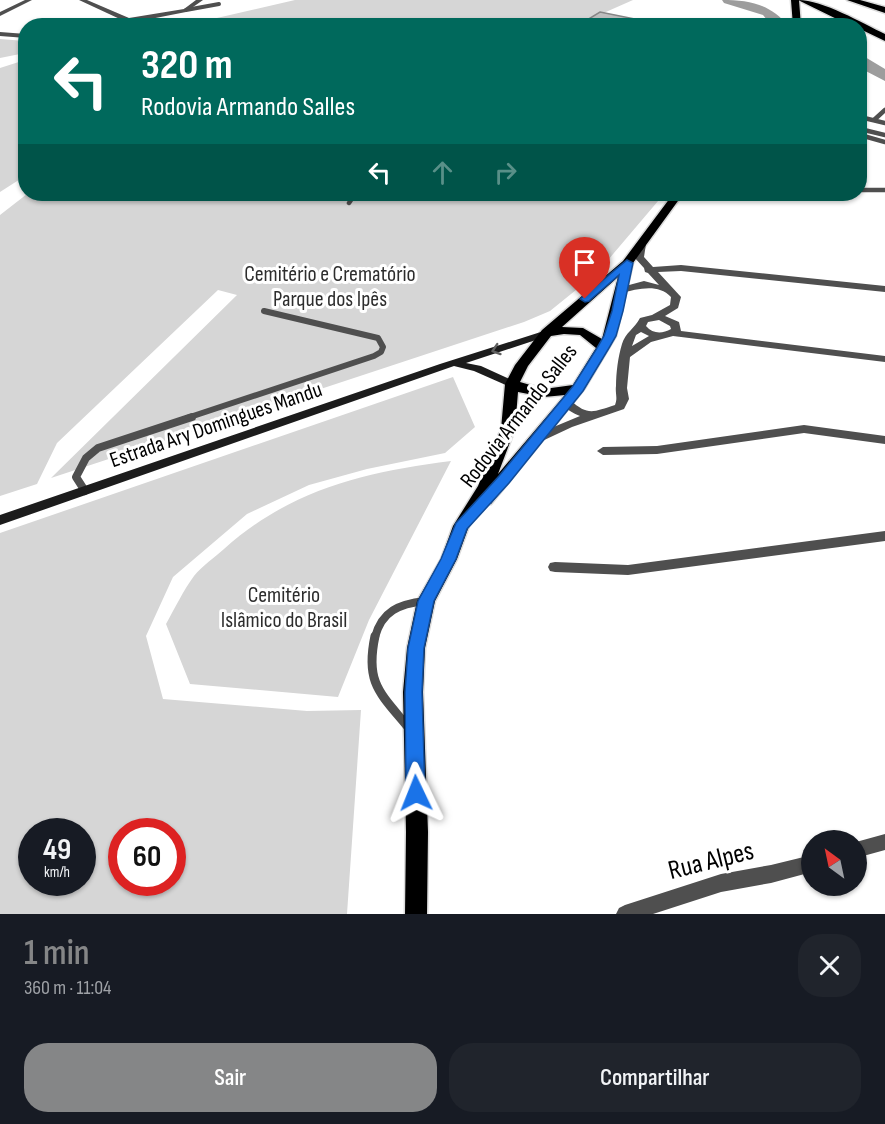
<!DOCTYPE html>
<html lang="pt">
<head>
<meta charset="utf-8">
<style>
  :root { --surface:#171b24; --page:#20242c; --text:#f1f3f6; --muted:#9ea1a6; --accent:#858687 }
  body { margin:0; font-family:"Sofia Sans Condensed",sans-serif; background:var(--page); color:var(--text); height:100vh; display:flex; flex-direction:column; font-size:22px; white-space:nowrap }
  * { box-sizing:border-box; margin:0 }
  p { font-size:20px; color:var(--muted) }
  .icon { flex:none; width:33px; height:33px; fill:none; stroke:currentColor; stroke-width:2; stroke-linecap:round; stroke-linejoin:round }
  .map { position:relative; height:914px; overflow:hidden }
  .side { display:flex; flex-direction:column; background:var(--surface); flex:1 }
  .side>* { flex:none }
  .top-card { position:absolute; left:18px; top:18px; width:849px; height:183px; border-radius:24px; box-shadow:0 2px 4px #0004; background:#00695c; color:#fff; overflow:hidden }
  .needle { width:39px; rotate:327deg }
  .tools { position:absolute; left:801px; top:830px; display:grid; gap:12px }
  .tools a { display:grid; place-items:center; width:66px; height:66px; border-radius:50%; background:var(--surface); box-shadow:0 2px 4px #0004; font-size:30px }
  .speed { position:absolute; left:18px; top:818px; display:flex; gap:12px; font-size:30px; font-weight:700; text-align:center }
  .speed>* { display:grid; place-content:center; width:78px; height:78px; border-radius:50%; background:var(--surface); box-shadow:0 2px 4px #0004; line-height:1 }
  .speed small { font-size:15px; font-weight:400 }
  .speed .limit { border:9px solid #d22; background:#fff; color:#111 }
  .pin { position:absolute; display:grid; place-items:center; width:51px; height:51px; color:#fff; margin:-62px -26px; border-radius:50% 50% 50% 0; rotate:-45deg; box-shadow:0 0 6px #0007 }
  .pin .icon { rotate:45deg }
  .me { position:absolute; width:66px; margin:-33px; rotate:358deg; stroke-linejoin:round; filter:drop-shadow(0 0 4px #0008) }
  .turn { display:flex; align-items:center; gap:21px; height:126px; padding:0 24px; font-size:27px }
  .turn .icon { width:78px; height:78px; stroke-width:2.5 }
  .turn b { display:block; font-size:42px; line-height:51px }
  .lanes { display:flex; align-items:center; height:57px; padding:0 24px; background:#0003; justify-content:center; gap:30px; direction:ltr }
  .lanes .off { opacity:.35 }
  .round { display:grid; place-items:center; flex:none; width:63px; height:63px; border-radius:24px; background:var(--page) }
  .overview { display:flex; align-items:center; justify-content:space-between; height:102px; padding:0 24px }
  h1 { font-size:36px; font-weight:600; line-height:45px; color:var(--accent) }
  .action { display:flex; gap:12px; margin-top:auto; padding:12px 24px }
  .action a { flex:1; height:69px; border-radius:24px; background:var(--accent); color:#fff; font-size:24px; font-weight:600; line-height:69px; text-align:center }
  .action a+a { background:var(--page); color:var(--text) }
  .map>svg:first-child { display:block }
</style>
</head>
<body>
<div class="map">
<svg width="885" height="914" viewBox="0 0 885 914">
  <rect width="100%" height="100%" fill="#fff"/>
  <path fill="#d6d6d6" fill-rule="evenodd" d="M295,0H633L590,19H555L542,25L182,26Z
    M0,39L25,41V53L0,58Z
    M25,60V124L21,126L25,128V176L0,192V68Z
    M27,194H664L597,273L550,311L524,322L51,478L237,295L218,290L57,443L37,484L0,496V215Z
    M453,377L475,427L445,453L367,469L309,485L247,514L173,577L146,636L163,699L307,711L361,710L347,914H0V533ZM32,831H82V882H32ZM122,831H172V882H122Z
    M451,461L369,620L338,697L190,684L166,624C175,608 183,591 194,576C202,566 215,557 224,549C291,489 365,472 451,461Z"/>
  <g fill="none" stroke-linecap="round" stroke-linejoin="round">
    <path fill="#9d9d9d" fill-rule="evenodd" d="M722,0C749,0 771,4 788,26H772L763,15L724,3Z
      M860,54L885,69V81L860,68Z"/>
  </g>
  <path fill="#bfbfbf" stroke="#868686" stroke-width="1.5" d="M600,12L650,22L643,26H577Z"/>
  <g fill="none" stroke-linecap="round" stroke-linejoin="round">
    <defs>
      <path id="primary" d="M791,0H799L801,26H793Z
        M673,194H683L633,263L616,336L585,388L491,504L482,505L469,526L457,559L435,601L425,648L423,692L428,832L427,914H405L406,832L403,692L407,648L417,601L441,559L453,526L478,486L501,429L505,384L515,365L542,330L623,261ZM618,277L602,339L583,328L562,327ZM564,334L580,335L596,348L573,385L544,389L520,382L528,366L551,336ZM518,392L544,397L565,395L498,474L515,429Z"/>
      <path id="highway" d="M798,0C823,0 862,23 885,34V41L860,29V26H851Z
        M847,0H860L885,7V13Z"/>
    </defs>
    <use href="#primary" stroke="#dbdbdb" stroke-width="3"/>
    <use href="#highway" stroke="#dbdbdb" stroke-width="3"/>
    <path stroke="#4f4f4f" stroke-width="4" d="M186,10L219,4"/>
    <path stroke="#4f4f4f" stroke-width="4.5" d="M860,117L885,123
      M874,120L885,110
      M860,129L885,135
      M860,135L885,142
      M860,190H885
      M751,194L772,197
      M349,203L355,194"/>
    <path stroke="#4f4f4f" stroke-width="6" d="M187,418L374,356L381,352L383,347L378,338L264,311"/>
    <path stroke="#4f4f4f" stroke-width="8" d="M85,491L76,477L86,458L98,448L192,417
      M375,637C382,611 399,604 425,601"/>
    <path stroke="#4f4f4f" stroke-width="9" d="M375,636C365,683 380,693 408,727"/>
    <path fill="#4f4f4f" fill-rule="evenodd" d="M25,0H32L0,16V12Z
      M79,0H87L129,18L184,9L196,0H203L186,12L130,23L93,26L122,20Z
      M0,32L26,34V38L0,36Z
      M641,241L646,244L644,257L653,267L681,265L885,286V292L681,271L658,272L681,297L678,308L665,316L679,322L681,331L885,356V362L673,336L651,342L630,357L627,388L629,399L624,409L572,427L540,442H532L530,439L532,436L580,416C572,413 566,409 560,402L562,400H570C588,416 593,412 615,405C618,398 615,393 616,386C616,373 618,357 622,344C625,333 635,328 640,318L652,315L670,305L671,297C658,283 638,289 621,293L616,290L618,288L644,281L659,285L648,273L645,272L644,268L634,257L636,244ZM659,320L670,326L671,329C662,334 653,334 646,326L648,322ZM641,332L649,336L632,346L636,335Z
      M804,425L885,436V444L804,433L657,454L603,455L597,451L603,447L657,446Z
      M885,531V541L628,575L555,572L550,571L548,567L550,563L555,562L628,565Z
      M885,834V850L856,858V842Z
      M812,855V872L771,883L721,892L653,914H616L619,908L625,905L721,874L771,865Z"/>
    <path fill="#1c1c1c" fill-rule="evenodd" d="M547,330L551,331L552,333L551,335L466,363L481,366L516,382L517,384L516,386H508L474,371L454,366L0,525V515L440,364Z"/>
    <use href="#primary" fill="#000" fill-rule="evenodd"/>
    <use href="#highway" fill="#000" fill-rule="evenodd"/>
  </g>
  <defs><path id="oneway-chevron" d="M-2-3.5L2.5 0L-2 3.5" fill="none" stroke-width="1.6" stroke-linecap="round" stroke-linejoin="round" transform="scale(1.5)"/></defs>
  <use stroke="#606060" href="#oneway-chevron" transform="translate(496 350) rotate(162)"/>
  <path fill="#1a73e8" stroke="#114b97" stroke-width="1.5" d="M627,260L633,263L623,311L616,336L609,348L583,391L509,483L467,529L456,559L434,601L424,648L422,692L425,793L422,799L416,801L409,799L406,793L405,692L408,648L418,601L441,559L456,523L499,476L573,386L597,348L604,336L612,311L619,275L589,301L585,302L580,299Z"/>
  <g text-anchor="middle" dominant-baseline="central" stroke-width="6" stroke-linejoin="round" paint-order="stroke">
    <g font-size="22" fill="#2d2d2d" stroke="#fff">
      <text x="330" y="274">Cemitério e Crematório<tspan x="330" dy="25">Parque dos Ipês</tspan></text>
      <text x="284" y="595">Cemitério<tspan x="284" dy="25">Islâmico do Brasil</tspan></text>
    </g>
    <g font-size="22" fill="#000" stroke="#fff">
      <text transform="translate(519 416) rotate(-52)">Rodovia Armando Salles</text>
      <text transform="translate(216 425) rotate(-19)">Estrada Ary Domingues Mandu</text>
    </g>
    <g font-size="27" fill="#000" stroke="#fff">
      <text transform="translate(711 861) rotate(-14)">Rua Alpes</text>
    </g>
  </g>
</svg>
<div class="tools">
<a><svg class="needle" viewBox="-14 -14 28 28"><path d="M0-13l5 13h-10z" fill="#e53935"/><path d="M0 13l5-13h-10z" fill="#9ea1a6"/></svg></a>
</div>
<div class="speed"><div>49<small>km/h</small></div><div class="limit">60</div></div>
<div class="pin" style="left:585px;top:299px;background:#d93025"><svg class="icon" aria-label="arrive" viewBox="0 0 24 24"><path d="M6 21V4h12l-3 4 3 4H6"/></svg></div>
<svg class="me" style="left:416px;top:793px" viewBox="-20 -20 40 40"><path d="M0-17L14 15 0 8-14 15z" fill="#1a73e8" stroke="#fff" stroke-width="4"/></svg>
<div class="top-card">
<div class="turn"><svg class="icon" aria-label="left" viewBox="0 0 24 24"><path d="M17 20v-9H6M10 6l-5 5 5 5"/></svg><div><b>320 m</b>Rodovia Armando Salles</div></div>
<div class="lanes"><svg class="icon" aria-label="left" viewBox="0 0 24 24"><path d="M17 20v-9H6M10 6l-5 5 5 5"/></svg><svg class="icon off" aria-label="ahead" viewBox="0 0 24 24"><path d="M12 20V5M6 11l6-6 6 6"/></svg><svg class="icon off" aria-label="right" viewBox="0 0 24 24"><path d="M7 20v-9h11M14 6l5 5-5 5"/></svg></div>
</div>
</div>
<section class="side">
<div class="overview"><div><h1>1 min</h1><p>360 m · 11:04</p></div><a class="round"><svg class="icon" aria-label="close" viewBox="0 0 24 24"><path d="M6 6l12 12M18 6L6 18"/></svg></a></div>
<div class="action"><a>Sair</a><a>Compartilhar</a></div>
</section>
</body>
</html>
